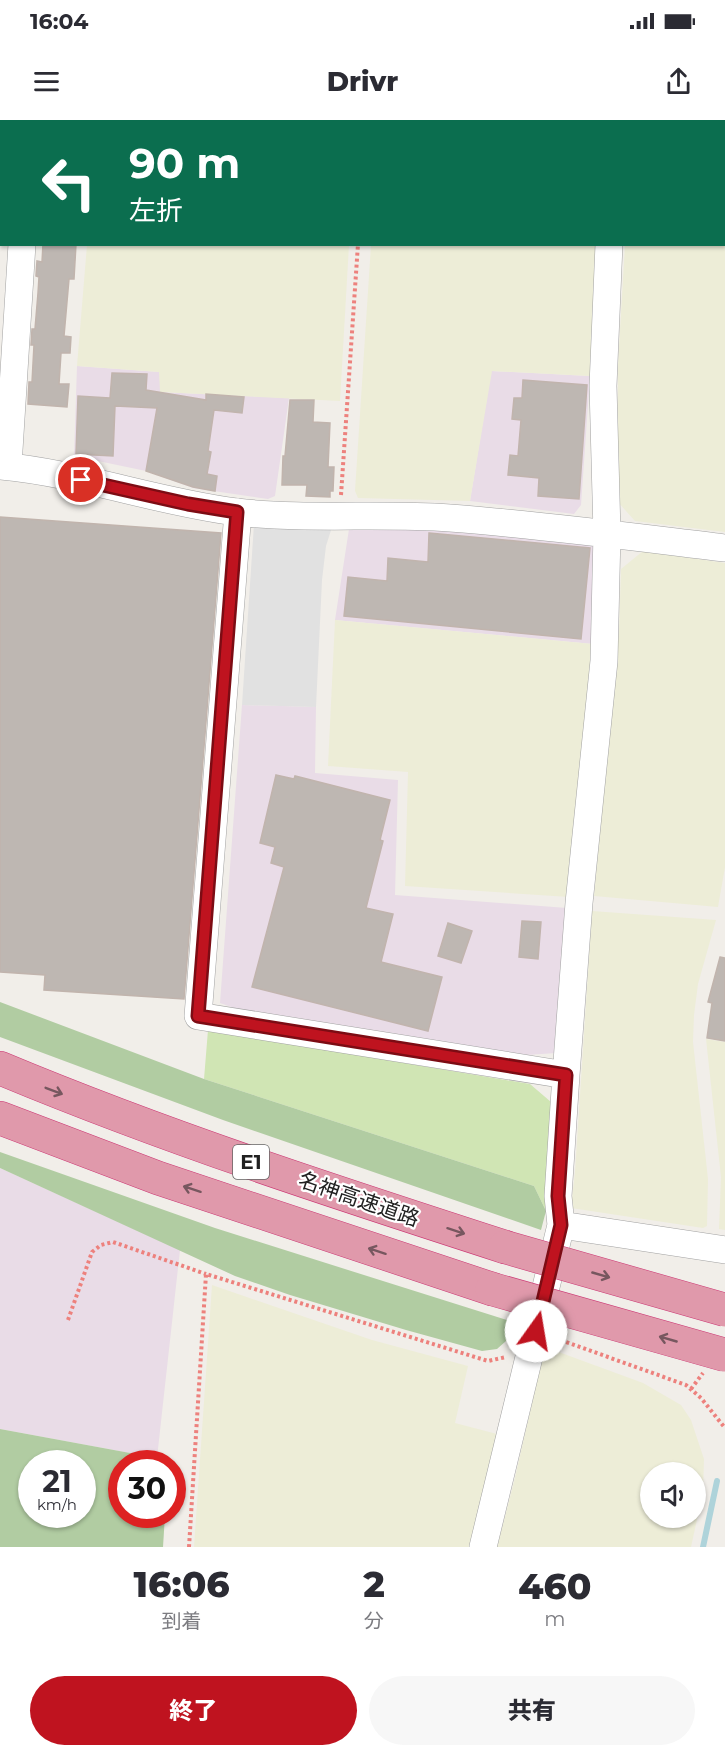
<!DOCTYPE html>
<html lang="ja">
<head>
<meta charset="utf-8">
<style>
  :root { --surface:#fff; --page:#f7f7f7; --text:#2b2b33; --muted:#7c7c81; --accent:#bf131f }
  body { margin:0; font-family:Montserrat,"Noto Sans JP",sans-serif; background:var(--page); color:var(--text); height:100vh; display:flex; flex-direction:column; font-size:22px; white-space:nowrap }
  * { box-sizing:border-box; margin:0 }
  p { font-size:20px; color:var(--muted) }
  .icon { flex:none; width:33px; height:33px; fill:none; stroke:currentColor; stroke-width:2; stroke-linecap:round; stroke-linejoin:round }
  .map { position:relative; height:1427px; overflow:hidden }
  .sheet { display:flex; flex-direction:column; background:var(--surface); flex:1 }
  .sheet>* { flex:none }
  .hud { position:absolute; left:0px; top:0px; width:726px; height:126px; box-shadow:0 2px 4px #0004; background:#0b6e4f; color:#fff; overflow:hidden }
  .tools { position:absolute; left:640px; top:1342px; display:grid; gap:12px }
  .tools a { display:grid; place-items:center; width:66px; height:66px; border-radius:50%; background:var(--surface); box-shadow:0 2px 4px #0004; font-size:30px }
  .speed { position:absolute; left:18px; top:1330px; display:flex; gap:12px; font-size:30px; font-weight:700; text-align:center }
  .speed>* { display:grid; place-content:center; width:78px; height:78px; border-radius:50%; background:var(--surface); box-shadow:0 2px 4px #0004; line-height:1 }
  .speed small { font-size:15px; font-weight:400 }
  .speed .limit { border:9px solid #d22; background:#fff; color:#111 }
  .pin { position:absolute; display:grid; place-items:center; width:51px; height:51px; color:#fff; margin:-26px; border:3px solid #fff; border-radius:50%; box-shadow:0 2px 6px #0007 }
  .me { position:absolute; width:66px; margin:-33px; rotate:13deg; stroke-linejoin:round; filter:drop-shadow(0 0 4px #0008) }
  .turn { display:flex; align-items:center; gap:21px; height:126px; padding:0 30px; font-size:27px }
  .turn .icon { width:78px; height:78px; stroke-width:2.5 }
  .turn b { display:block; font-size:42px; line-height:51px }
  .eta { display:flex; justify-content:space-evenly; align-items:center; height:102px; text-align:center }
  .eta b { font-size:36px; font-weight:800; line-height:42px }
  .primary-button { display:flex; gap:12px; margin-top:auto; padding:12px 30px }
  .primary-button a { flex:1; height:69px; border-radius:36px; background:var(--accent); color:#fff; font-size:24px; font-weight:800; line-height:69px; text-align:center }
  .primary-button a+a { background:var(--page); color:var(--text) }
  .status { display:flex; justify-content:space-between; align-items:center; height:42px; padding:0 30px; background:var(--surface); direction:ltr }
  .status svg { height:16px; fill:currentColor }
  header { display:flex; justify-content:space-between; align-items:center; height:78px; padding:0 30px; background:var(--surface); font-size:27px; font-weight:800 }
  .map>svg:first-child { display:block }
</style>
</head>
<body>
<div class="status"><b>16:04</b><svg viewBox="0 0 49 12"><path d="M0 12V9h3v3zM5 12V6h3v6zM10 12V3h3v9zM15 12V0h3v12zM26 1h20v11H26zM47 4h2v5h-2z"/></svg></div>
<header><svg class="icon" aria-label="menu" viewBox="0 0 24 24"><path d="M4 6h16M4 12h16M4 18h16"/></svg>Drivr<svg class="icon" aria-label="share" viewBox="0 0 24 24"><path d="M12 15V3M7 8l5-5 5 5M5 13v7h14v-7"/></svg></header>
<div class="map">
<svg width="725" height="1427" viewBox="0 0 725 1427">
  <rect width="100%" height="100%" fill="#f1eee9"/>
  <path fill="#e9dce7" d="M77,246L160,252V272L289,278L275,376L268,379L193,368L146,351L74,336Z
    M491,251L590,256L581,385L574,394L470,381Z
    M444,406L589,422L597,432L593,524L335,500L349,409Z
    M242,585L316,587L315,653L398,660L395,775L567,788L556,933L527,935L262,898L220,883Z
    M0,1048L180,1130L157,1338L0,1309Z"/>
  <path fill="#ededd7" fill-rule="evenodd" d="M97,0H359L96,1Z
    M633,0H725V412L635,401L617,381L618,244L625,125L724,124V2L633,1Z
    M87,125H349L340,281L160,272L159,252L77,246Z
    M371,125H599L590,256L492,251L470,381L358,378L355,371Z
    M643,431L725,443V747L718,787L594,776L619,510L621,449Z
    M335,500L593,524L569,777L405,766L408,652L328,646Z
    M592,791L716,800L698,864L694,895L693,922L708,1059L707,1106L703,1108L571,1088L575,1052Z
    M706,919L725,922V1110L719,1109L721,1057Z
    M212,1165L372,1220L468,1246L455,1303L497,1314L472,1427H194Z
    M556,1231L643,1263L681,1285L691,1300L704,1339L703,1372L691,1427H497L514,1362L543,1235ZM651,1353H696V1398H651Z"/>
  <path fill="#d0e5b4" d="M208,910L530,964L558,988L546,1091L534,1066L204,959Z"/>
  <path fill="#b1cca2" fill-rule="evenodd" d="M0,882L204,959L534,1066L546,1091L541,1110L223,1000L0,917Z
    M0,1032L215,1108L516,1203L506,1221L497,1229L482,1231L406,1210L290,1175L235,1156L0,1048Z
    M0,1309L168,1340V1344H122V1395H165L163,1427H0ZM32,1344H82V1395H32Z"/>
  <path fill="#e1e1e1" d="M254,404L332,407L326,426L322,460L316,587L242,585Z"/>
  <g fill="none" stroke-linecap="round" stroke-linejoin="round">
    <path stroke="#aed3da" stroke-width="6" d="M703,1427L717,1361"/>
  </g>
  <path fill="#beb7b2" stroke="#c1b4ad" stroke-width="1.5" d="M43,124H76L74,159H69L64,216L71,217L70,233H61L59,264H69L67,287L28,284L29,262H32L34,225H31L32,209H35L38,173L39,157L36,156L37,141L42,142Z
    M112,253L147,254L146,270L206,280V274L244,277L242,293L214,290L208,331L211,332L207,354L217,356L215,371L193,367L146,351L157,288L115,286L113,336L76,334L78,276L110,278Z
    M523,260L587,265L579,379L538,376L539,358L508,355L510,335L518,336L521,300L512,299L514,278H522Z
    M290,280H314L313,302L330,303L328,347H334L333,371H330V377L306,376L307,365H282L283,336H285Z
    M0,397L221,413L184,879L44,870L45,855L0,852Z
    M429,413L590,428L581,519L344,496L348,457L387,461L388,438L428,442Z
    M276,655L294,659L295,656L390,680L380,720L383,721L366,788L393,794L381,842L442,857L428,911L252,867L284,747L271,743L275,727L260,723Z
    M522,801L541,802L538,839L519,837Z
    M448,803L472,811L461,843L438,836Z
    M720,837L725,838V921L707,918L712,883L708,882Z"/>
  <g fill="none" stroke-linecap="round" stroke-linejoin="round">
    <defs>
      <path id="minor" d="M30,2V0
        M619,2V0
        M0,346C79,353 157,382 236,392C307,400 379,393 450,398C542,405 633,417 725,428
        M8,346L22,124
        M238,392L198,896L566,955
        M561,1105L725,1130
        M483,1427L561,1105L558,1076L566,955L579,783L604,541L607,413L603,266L609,124"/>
      <path id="highway" d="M0,948C165,1017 335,1072 505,1127
        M0,998L158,1058L492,1169"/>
    </defs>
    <use href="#minor" stroke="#a2a2a2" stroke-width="28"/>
    <use href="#highway" stroke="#cc3975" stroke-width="34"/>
    <path stroke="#ed817d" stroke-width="4" stroke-dasharray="3 3" stroke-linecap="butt" d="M366,2L367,0
      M341,375L358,124
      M68,1200L92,1132L101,1125L113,1122L206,1154
      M555,1218L686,1265L701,1278L725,1308
      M691,1269L703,1253
      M189,1427L206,1154L488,1241L506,1237"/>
    <use href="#minor" stroke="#fff" stroke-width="27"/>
    <use href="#highway" stroke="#e099ab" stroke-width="33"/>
    <defs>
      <path id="highway-bridge" d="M505,1127L725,1190
        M492,1169L725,1235"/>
    </defs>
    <use href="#highway-bridge" stroke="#cc3975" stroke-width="34" stroke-linecap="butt"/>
    <use href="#highway-bridge" stroke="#e099ab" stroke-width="33"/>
  </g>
  <defs><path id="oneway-shaft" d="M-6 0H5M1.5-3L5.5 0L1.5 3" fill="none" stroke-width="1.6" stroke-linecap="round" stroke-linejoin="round" transform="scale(1.5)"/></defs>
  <g stroke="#77575f">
    <use href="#oneway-shaft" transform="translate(54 971) rotate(21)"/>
    <use href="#oneway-shaft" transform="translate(192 1069) rotate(-162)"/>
    <use href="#oneway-shaft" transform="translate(456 1111) rotate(18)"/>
    <use href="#oneway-shaft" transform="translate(377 1131) rotate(-162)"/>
    <use href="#oneway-shaft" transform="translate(601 1155) rotate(16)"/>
    <use href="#oneway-shaft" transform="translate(668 1219) rotate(-164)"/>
  </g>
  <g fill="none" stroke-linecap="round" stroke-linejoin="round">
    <defs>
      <path id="route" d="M81,360L188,384L237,392L198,896L566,955L558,1076L561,1105L536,1211"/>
    </defs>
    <use href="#route" stroke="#7c0c14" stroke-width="15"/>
    <use href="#route" stroke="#bf131f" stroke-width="10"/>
  </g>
  <g text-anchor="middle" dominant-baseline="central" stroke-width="4.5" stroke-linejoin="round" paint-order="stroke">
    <rect fill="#fff" stroke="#646464" stroke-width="1.5" x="233" y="1025" width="36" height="34" rx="4.5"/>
    <g font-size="20" font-weight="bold" fill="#212121">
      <text x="251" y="1042">E1</text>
    </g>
    <g font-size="21" fill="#212121" stroke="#fff">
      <text transform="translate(359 1079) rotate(19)">名神高速道路</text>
    </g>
  </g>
</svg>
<div class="tools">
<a><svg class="icon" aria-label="sound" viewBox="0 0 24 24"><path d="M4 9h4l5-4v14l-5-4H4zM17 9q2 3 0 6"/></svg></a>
</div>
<div class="speed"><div>21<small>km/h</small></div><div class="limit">30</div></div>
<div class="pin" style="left:81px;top:360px;background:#d93025"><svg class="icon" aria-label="arrive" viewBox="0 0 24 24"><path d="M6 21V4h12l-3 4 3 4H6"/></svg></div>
<svg class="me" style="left:536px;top:1211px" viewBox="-20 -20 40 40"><circle r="19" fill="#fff"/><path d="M0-13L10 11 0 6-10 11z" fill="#bf131f"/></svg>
<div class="hud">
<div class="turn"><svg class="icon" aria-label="left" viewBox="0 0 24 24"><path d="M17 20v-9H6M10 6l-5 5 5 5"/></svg><div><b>90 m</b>左折</div></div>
</div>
</div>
<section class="sheet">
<div class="eta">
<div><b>16:06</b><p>到着</p></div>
<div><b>2</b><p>分</p></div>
<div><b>460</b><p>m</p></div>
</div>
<div class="primary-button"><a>終了</a><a>共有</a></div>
</section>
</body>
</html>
